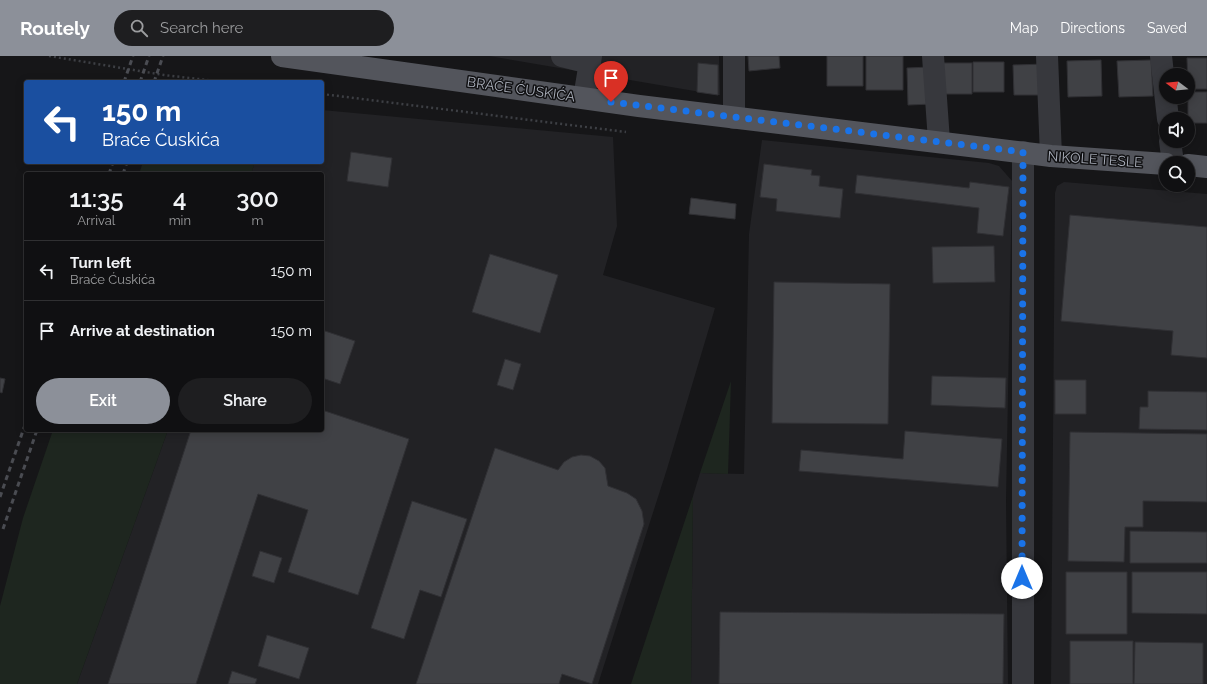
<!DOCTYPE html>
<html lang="en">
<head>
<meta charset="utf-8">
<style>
  :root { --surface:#101012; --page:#1e1e20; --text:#f1f3f6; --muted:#9c9d9f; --line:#303032; --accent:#8c9099 }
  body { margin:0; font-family:Raleway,sans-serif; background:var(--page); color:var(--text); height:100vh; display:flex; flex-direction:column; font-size:15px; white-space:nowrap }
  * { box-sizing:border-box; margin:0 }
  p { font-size:13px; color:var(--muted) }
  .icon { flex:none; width:22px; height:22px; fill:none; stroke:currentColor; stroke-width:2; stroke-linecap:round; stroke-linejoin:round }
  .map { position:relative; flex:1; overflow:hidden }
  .sheet { position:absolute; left:24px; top:116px; width:300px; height:260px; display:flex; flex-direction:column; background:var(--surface); border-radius:4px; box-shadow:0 2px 10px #0003,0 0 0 1px var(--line) }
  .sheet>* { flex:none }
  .hud { position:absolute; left:24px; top:24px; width:300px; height:84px; border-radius:4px; box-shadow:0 2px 10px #0003,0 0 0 1px var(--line); background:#1a4fa0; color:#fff; overflow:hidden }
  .needle { width:26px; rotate:286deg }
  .tools { position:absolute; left:1159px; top:12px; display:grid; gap:8px }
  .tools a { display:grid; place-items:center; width:36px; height:36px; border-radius:50%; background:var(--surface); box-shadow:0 2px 10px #0003,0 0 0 1px var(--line); font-size:20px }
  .pin { position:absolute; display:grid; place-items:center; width:34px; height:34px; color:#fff; margin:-41px -17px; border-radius:50% 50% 50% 0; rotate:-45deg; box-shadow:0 0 4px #0007 }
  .pin .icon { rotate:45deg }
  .me { position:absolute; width:44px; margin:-22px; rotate:0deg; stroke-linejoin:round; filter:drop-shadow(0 0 3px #0008) }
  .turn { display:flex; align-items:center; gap:14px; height:84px; padding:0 12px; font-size:18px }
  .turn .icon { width:52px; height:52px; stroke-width:2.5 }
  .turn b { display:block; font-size:28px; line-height:34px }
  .eta { display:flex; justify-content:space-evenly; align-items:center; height:68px; text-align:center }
  .eta b { font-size:24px; font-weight:600; line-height:28px }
  .action { display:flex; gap:8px; margin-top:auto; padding:8px 12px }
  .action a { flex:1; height:46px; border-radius:24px; background:var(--accent); color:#fff; font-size:16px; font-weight:600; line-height:46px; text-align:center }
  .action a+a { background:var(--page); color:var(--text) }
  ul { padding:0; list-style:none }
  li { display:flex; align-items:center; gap:12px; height:60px; padding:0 12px; border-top:1px solid var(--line) }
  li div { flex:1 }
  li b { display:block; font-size:15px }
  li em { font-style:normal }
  header { display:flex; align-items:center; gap:24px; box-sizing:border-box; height:56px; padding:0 20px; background:var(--accent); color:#fff }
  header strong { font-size:19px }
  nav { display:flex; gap:22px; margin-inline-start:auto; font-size:14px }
  .search { width:280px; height:36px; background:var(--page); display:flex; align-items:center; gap:10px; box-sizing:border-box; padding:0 14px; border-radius:22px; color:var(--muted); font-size:15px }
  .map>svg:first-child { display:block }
</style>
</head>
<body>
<header>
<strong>Routely</strong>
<div class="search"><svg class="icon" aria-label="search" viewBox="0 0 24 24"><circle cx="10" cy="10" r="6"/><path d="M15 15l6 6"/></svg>Search here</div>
<nav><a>Map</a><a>Directions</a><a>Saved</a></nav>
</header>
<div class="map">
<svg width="1207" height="628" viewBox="0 0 1207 628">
  <rect width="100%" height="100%" fill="#161618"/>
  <path fill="#222225" d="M489,0H719L720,39H718Z
    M322,54L613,81L617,170L603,219L715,252L667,413L598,628H77L168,374H322V118H251L255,106H322Z
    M762,84L989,107L999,110L1012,125L1006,444L1008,628H691L693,440L700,417L744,418L749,178Z
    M1064,126L1207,138V628H1051L1055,137L1057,130Z"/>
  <path fill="#1e261f" d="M143,106H255L251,118H139Z
    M731,325L728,418L700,417Z
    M53,374H168L77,628H0V550L23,462Z
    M693,440L691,628H631Z"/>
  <path fill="#404145" stroke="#303034" d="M748,0H779L780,12L749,15Z
    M827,0H863V30H827Z
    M866,0H903V34H866Z
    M1187,2H1207V33H1188Z
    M1101,4L1102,40L1068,41L1067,5Z
    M1151,4L1153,40L1119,41L1117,5Z
    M973,6H1004V36H973Z
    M698,7L718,9V39L697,36Z
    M940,7H972V38H941Z
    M1045,8V39H1014L1013,9Z
    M930,11L932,48L908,49L907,12Z
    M1188,36H1207V67H1188Z
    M351,96L392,102L388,131L347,125Z
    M764,108L812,114L811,119L820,120L819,130L843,133L840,162L776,155L777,143L760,141Z
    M857,119L969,132L970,126L1009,131L1003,180L977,177L979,152L855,137Z
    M691,142L736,148L735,163L689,158Z
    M1070,159L1207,171V302L1171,299L1173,275L1061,265Z
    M994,190L995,226L933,227L932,191Z
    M490,198L558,219L540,277L472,256Z
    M774,226L890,228L888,368L772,367Z
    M322,274L355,285L340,328L322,322Z
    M505,303L521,308L513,334L497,329Z
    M932,320L1006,322L1005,352L931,349Z
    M0,322L5,323L2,337L0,336Z
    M1055,324H1086V358H1055Z
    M1148,335L1207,336V374L1139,373L1140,351H1148Z
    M322,354L409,383L358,539L288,516L308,454L258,438L196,628H108L191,374H322Z
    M905,375L1002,383L998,431L799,415L801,394L903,403Z
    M1070,376L1207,378V446L1143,445V471H1125L1124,506L1068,505Z
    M495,392L558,414L564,406L572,401L581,399L590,400L599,405L605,412L608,430L627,437L636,443L642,455L644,468L592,628L562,618L559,628H416Z
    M412,445L467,463L441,541L420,534L404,583L371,572Z
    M1130,475L1207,476V507H1130Z
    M260,495L282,502L274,527L252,520Z
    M1066,516H1127V578H1066Z
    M1132,516H1207V558L1132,557Z
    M720,556L1004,558L1003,628H719Z
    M267,579L309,592L299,623L258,610Z
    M1070,585H1133V628H1070Z
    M1135,586L1203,587V628H1134Z
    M232,615L257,623L255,628H228Z"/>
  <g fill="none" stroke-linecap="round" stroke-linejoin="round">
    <path stroke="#3d3f44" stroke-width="2.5" stroke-dasharray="2 3" stroke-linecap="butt" d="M49,0L164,19L224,26
      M322,38L626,76"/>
    <path stroke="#37383d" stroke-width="22" d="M562,0L590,7
      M933,0L939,85
      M1047,0L1051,100
      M1161,0L1168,63
      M584,42L591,0
      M734,62V0
      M1170,85L1173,107
      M1023,96V628"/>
    <path stroke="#53555c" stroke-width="22" d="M282,0L639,50L1051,100L1166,108
      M1188,109L1207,111"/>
    <path stroke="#4a4c52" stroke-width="3" stroke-dasharray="5 4" stroke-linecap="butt" d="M124,26L133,0
      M140,26L149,0
      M154,26L163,0
      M109,118L113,106
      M123,118L127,106
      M0,441L26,366
      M3,473L37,374"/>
  </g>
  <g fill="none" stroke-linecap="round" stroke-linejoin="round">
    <path stroke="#1a73e8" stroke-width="7" stroke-dasharray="0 12.6" d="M611,46L1023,96L1022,522"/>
  </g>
  <g text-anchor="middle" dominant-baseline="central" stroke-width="3" stroke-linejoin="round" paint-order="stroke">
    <g font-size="14" fill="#a8adb8" stroke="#111113">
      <text transform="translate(521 33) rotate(8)">BRAĆE ĆUSKIĆA</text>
      <text transform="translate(1095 103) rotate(4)">NIKOLE TESLE</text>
    </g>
  </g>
</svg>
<div class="tools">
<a><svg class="needle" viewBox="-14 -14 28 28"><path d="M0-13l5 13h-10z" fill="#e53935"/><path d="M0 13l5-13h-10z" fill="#9c9d9f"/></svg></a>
<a><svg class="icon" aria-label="sound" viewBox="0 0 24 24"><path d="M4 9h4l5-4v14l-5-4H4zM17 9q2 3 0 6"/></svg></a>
<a><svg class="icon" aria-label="search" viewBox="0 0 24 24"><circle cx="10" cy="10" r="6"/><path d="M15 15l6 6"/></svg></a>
</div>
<div class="pin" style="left:611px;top:46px;background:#d93025"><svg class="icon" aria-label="arrive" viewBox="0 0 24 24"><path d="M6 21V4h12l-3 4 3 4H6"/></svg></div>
<svg class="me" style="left:1022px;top:522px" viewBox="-20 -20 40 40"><circle r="19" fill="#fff"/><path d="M0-13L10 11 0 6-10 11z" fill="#1a73e8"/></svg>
<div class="hud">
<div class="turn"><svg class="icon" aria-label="left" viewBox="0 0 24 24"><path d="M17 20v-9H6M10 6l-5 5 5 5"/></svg><div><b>150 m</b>Braće Ćuskića</div></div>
</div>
<section class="sheet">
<div class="eta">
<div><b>11:35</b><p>Arrival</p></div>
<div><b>4</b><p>min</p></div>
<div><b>300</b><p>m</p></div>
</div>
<ul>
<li><svg class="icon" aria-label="left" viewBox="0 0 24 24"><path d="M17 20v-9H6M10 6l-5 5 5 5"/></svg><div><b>Turn left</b><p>Braće Ćuskića</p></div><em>150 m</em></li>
<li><svg class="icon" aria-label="arrive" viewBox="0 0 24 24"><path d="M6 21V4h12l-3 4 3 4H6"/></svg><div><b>Arrive at destination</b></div><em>150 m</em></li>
</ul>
<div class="action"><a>Exit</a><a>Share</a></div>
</section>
</div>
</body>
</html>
